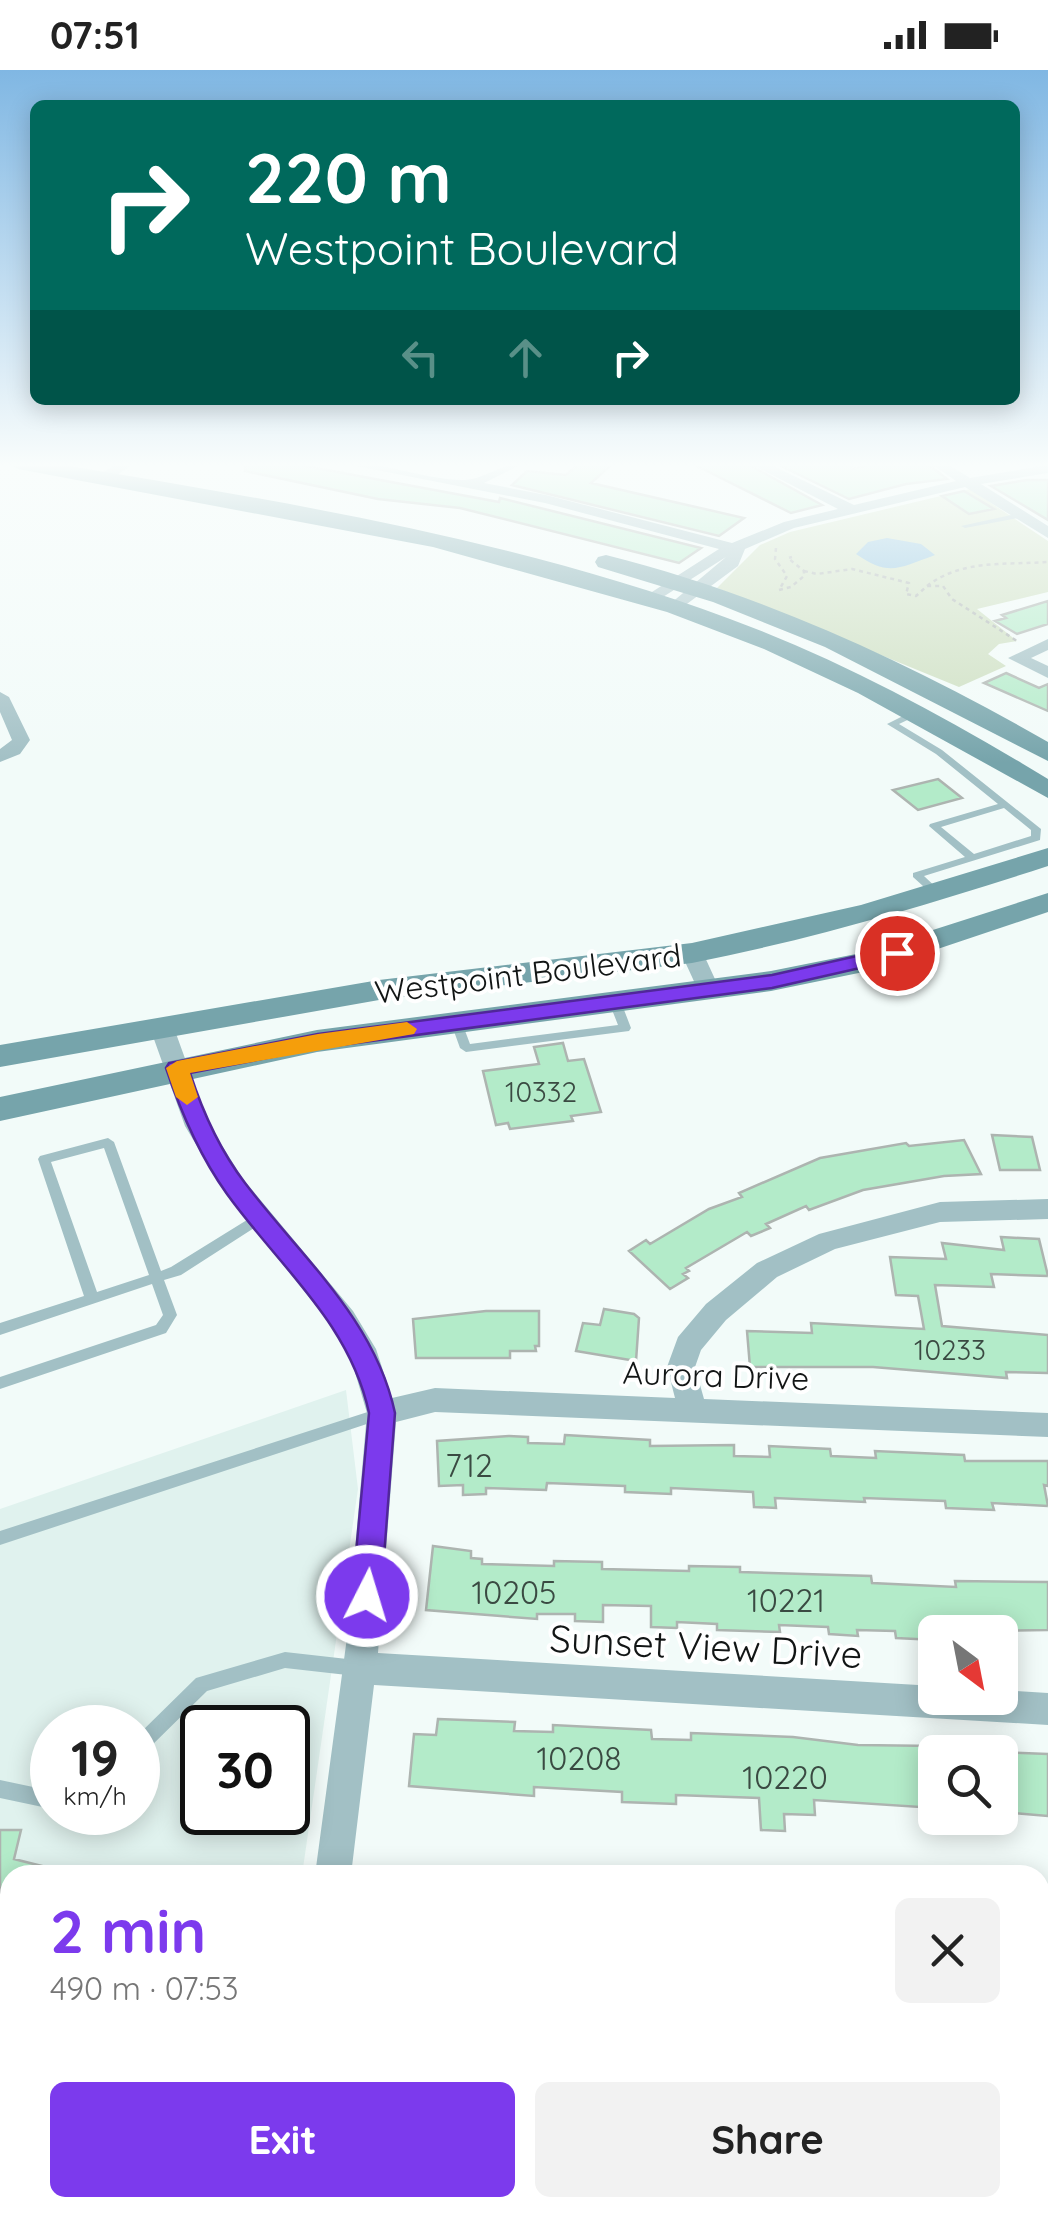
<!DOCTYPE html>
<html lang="en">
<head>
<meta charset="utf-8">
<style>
  :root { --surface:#fff; --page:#f2f2f2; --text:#222; --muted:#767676; --accent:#7c3aed }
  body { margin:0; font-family:Quicksand,sans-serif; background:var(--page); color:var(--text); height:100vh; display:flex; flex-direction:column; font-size:38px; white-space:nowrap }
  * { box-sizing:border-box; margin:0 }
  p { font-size:32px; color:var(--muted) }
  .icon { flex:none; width:55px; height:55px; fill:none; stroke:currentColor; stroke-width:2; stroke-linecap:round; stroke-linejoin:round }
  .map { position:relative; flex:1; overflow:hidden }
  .sheet { position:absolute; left:0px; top:1795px; width:1050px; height:352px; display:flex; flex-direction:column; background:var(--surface); border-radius:30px 30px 0 0; box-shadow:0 5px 25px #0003 }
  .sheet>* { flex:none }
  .banner { position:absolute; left:30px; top:30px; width:990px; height:305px; border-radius:15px; box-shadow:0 5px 25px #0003; background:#00695c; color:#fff; overflow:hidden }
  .needle { width:65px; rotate:148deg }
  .buttons { position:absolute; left:918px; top:1545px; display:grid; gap:20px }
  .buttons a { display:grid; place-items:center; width:100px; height:100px; border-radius:15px; background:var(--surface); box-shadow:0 5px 25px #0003; font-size:50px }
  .speed { position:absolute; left:30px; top:1635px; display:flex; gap:20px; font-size:50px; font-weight:700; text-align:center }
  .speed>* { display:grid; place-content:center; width:130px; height:130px; border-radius:50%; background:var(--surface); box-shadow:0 5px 25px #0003; line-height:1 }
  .speed small { font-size:25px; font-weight:400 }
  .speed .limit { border:5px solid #111; border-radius:15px; background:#fff; color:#111 }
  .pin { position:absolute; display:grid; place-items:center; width:85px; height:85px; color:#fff; margin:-42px; border:5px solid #fff; border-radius:50%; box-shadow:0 2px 10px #0007 }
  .me { position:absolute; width:110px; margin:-55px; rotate:5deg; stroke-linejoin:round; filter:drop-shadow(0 0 8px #0008) }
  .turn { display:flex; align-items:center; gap:35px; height:210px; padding:0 50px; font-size:45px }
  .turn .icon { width:130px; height:130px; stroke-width:2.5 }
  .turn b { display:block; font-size:70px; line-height:85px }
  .lanes { display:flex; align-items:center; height:95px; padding:0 50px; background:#0003; justify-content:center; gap:50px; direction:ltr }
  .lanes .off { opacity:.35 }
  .round { display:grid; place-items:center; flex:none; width:105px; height:105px; border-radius:15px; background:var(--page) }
  .headline { display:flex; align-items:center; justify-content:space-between; height:170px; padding:0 50px }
  h1 { font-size:60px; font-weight:800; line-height:75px; color:var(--accent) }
  .primary-button { display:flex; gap:20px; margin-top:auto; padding:20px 50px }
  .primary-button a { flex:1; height:115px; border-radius:15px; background:var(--accent); color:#fff; font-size:40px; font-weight:800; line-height:115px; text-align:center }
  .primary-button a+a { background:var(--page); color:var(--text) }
  .status { display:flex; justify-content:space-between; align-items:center; height:70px; padding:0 50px; background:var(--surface); direction:ltr }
  .status svg { height:28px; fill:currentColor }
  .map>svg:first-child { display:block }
</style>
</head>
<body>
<div class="status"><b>07:51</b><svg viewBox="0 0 49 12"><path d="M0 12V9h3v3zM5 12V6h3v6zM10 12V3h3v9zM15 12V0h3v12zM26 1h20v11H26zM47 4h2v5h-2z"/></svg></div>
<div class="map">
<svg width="1048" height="2146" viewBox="0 0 1048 2146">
  <rect width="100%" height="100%" fill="#f2fbf9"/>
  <path fill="#e0f2ee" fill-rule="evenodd" d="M346,1320L358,1419L302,1805H10V2138H253L252,2146H0V1439ZM52,1658H138V1742H52ZM202,1658H288V1742H202Z"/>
  <path fill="#ccdebf" d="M970,419L1048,471V522L977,539L1017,571L999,574L988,584L1006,596L959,617L717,518L760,475L790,462Z"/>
  <path fill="#84bcdc" d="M887,468L921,474L935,485C899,498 889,507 856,484L868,472Z"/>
  <path fill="#b3ebc9" stroke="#adb4b0" stroke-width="2.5" d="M246,393H289L499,432L500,428L701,478L679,493L460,438L378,429L245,401Z
    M580,393H613L591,413L744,448L719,466L512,415L527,401L566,405Z
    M691,393H746L822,435L791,443Z
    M775,393H851L852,399L876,393H926L947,409L906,414L849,429Z
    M1027,410H1048V450L991,416Z
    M964,421L994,439L969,444L942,426Z
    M1048,531V554L1017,564L995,551L1006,548L1002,545Z
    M1006,603L1039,618L1048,614V641L984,613Z
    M938,709L962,728L918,740L893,720Z
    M563,973L568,991L584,989L601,1042L571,1046L573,1051L510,1059L508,1053L496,1055L483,1001L539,994L534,977Z
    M992,1065L1032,1067L1040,1100H1000Z
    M964,1070L981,1104L944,1106L863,1120L809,1140L806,1136L766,1154L770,1158L751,1166L747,1162L686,1198L689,1201L683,1204L688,1208L670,1219L629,1181L646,1170L650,1174L709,1139L742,1127L739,1123L820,1088L906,1073L909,1076Z
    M1001,1167L1039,1169L1048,1206L991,1204L994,1217L935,1215L942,1256L1048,1265V1303L1006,1302L1007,1308L873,1297H750L747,1261L812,1263L811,1253L924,1259L918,1226L896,1225L890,1187L946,1189L942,1173L1004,1180Z
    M604,1239L634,1244L639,1248L636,1291L576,1281L583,1253L600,1255Z
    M486,1241H539V1276H535L536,1281H510V1288H416L413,1249Z
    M565,1365L650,1370V1376L734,1375V1386L770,1387L769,1376L830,1379L831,1386L876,1388L875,1381L964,1385L965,1391H1048V1416L1044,1415L1048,1436L992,1433L994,1440L946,1438L945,1431L864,1428L865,1432L775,1428L776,1438L754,1437L753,1422L671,1418V1424L625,1422V1416L547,1413L546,1420L486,1418V1424L463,1425V1415L439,1416L437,1371L509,1366L528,1367V1373L564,1374Z
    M433,1476L471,1481V1488L482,1489V1494L554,1496V1491L602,1492V1499L689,1501V1496L740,1497V1502L871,1506L872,1513L956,1517L955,1511L1048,1512V1560L935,1562V1570L896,1568L895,1561L857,1560L858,1566L829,1564L828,1557L779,1555L780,1562L717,1560V1554L677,1552V1558L651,1557V1536L603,1535V1552L575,1551V1544H537V1549L426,1540Z
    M438,1649L515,1652L514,1661L553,1662V1655L651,1660L652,1669L691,1670V1663L793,1667L858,1675L935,1676V1738L814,1730L815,1745L784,1744L785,1761L761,1760L759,1728L676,1725V1734L622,1732V1722L534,1717V1726L409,1716L414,1664L436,1665Z
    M1000,1682L1048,1684V1746L1000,1742Z
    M0,1760H21L14,1789L54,1799V1805H10L7,1823H0Z"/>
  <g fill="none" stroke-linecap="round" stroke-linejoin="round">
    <path stroke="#acb3b2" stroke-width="2.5" stroke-dasharray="4 4" stroke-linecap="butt" d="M776,478L775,489L787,506L779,520L791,517L804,506V501L788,488L792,487
      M804,501L817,504L852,499L909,513L906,524L916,526L927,516H943L952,529L1017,571
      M927,516C962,489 1006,495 1048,492"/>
    <path fill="#a2c0c5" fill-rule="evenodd" d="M1020,443H1023V447L965,458L961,456Z
      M915,640L918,641V645L899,654L942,680L1041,759L1040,770L924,806L942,823L937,826L933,825L913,807V803L965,787L929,756L930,754L998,734L936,684L887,654ZM1004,738L1031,760V766L974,784L941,757Z
      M615,928L621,932L631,958L629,961L466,982L460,978L451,953L457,949L461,950L470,974L618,955L609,932Z
      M108,1068L114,1072L161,1201L171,1197L255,1145H265L267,1148L265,1151L181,1205L164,1210L177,1245L166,1263L0,1319V1307L156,1255L163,1245L152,1214L0,1265V1253L84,1226L38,1089L40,1086ZM104,1078L149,1205L97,1222L51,1092Z
      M380,1338L385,1340L387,1344L385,1348L0,1475V1461Z
      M285,1582L356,1590L362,1592L364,1598L362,1604L356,1606L285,1598L207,1621L144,1683L138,1685V1665L196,1608Z
      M0,1710L52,1721V1739L0,1728Z
      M84,2138H105V2146H83Z"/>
    <path fill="#a2c0c5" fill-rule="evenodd" d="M118,393H134L109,411H99V405Z
      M341,393C384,391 427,411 465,410C485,409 502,393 524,393L484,413L546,425L732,473L784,452L838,439L749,393H767L854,435L956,411L930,393H946L970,408L1048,395V403L981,414L1048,456V468L965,417L794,458L745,479L738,496L676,542L670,540V534L726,487L655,532L641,529L719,479L545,433Z
      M1048,569V580L1031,588L1048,596V608L1008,588Z
      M0,622L9,627L30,670L20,684L0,692V679L12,670L0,642Z
      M692,876L703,883L720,920L717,925H701L698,920L681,883Z
      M162,950L174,958L209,1055L243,1109L353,1241L376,1279L392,1328L435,1318L675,1328L667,1297L678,1267L706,1234L757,1193L819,1164L940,1132L1048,1129V1149L940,1152L835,1179L777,1207L726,1250L701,1280L695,1297L704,1329L1048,1343V1367L435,1342L396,1352L378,1583L935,1616V1628H1000V1620L1048,1623V1655L374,1615L351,1805H315L348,1560L367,1343L349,1282L333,1257L225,1123L185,1056L150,958Z
      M1040,2002H1048V2042H1040Z
      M272,2138H314L313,2146H271Z"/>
    <path fill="#76a4ab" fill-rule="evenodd" d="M8,393H51C279,431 512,468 730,549C841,590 946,647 1048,709V728L858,623L764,579L667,542L433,477L18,399Z
      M606,485C762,524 909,592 1048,672V691L825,577L713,532L598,497L595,492L598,487Z
      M1048,778V796C931,834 813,869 692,893L379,930L0,997V975L379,910L692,873L861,835Z
      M1048,823V842L878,899L771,921L317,982L0,1051V1027L317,960L771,901L861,883Z"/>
  </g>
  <linearGradient id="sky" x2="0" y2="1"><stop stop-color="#80b7e3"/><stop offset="0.57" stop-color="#f9fdfc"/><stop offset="1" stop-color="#f9fdfc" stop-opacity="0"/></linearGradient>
  <rect width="1048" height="693" fill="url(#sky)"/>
  <path fill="#7c3aed" stroke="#51269a" stroke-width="2.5" d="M897,877L904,879V888L772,918L318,978L190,1003C203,1043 219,1079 245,1113C301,1187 375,1249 395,1343L381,1526L377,1536L367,1540L356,1536L352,1526L369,1343C350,1253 278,1195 227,1124C199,1085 181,1043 166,998L169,993L318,964L772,905Z"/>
  <path fill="#f59e0b" d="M407,952L417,959L414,964L190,1003L198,1027L187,1035L176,1027L166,998L177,991L318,964Z"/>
  <g text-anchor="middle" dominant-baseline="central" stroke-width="8" stroke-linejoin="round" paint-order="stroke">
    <g font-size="28" fill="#3a4a42">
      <text x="541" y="1021">10332</text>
      <text x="950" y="1279">10233</text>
    </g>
    <g font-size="32" fill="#121515" stroke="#fff">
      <text transform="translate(528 903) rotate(-7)">Westpoint Boulevard</text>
      <text transform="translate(716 1305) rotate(2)">Aurora Drive</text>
    </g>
    <g font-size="32" fill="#3a4a42">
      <text x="469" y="1395">712</text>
      <text x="514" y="1522">10205</text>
      <text x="786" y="1530">10221</text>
      <text x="579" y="1688">10208</text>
      <text x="785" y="1707">10220</text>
    </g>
    <g font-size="38" fill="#121515" stroke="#fff">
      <text transform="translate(706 1576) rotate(3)">Sunset View Drive</text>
    </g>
  </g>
</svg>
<div class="buttons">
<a><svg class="needle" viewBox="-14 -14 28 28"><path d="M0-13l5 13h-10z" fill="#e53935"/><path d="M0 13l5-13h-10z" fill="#767676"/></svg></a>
<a><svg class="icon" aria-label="search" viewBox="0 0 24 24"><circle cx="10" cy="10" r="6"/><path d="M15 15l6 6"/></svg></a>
</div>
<div class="speed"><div>19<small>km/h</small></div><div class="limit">30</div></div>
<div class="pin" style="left:897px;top:883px;background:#d93025"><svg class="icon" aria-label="arrive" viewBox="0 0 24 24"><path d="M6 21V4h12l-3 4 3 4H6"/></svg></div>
<svg class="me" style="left:367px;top:1526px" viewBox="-20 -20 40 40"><circle r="17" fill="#7c3aed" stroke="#fff" stroke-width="3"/><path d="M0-11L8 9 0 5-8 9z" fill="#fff"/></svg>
<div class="banner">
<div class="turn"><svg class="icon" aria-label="right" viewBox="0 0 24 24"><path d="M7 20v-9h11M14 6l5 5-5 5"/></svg><div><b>220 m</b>Westpoint Boulevard</div></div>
<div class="lanes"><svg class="icon off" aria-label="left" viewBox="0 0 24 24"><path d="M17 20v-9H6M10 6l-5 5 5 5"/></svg><svg class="icon off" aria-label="ahead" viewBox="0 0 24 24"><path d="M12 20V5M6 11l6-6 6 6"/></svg><svg class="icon" aria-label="right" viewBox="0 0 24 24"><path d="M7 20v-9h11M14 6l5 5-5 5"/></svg></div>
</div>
<section class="sheet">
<div class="headline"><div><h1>2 min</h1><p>490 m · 07:53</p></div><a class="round"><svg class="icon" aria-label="close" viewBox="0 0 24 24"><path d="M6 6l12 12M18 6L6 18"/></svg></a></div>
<div class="primary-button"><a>Exit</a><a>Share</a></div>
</section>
</div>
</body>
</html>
